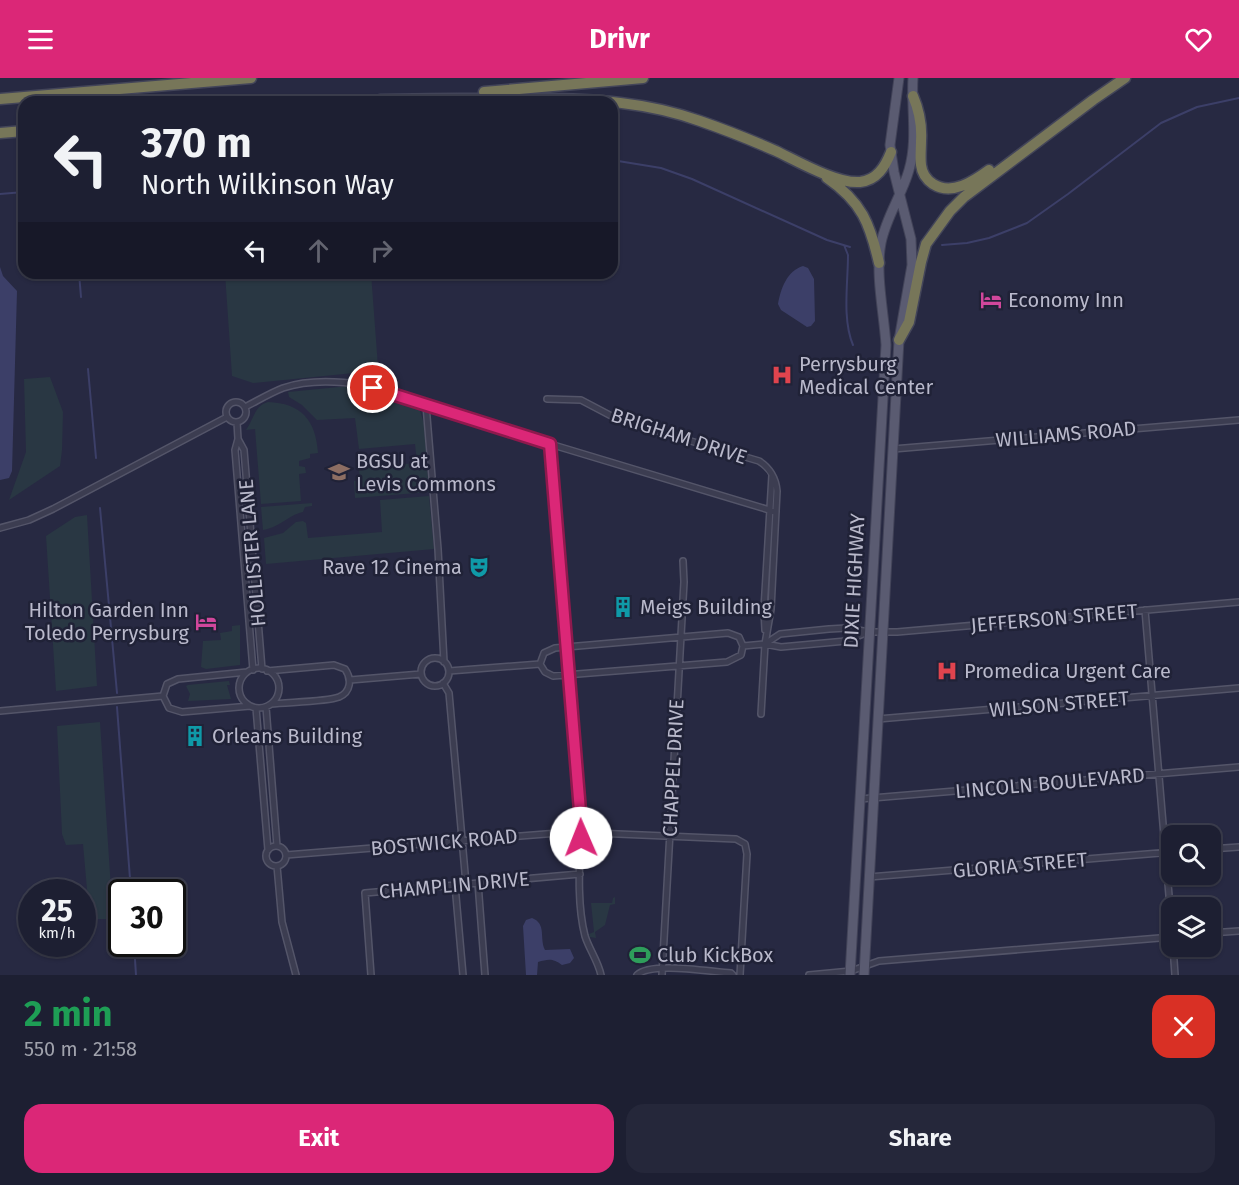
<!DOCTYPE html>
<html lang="en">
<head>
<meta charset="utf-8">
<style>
  :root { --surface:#1d1f32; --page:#25273a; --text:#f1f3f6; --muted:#a0a2ac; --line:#3b3d4d; --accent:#db2777 }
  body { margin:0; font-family:"Fira Sans",sans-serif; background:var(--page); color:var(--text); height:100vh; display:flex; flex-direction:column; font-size:22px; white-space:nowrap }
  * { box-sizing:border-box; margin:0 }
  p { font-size:20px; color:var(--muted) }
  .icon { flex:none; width:33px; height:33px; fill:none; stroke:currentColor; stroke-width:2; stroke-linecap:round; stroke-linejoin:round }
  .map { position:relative; height:897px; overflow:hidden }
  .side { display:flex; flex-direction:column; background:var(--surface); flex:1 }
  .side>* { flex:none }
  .top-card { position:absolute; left:18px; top:18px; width:600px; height:183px; border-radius:18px; box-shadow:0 2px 4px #0004,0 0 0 2px var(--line); background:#1d1f32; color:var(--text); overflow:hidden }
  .controls { position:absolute; left:1161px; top:747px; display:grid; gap:12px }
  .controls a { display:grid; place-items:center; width:60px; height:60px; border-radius:12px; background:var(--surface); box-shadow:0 2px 4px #0004,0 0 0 2px var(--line); font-size:30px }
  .speed { position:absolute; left:18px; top:801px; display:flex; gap:12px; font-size:30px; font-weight:700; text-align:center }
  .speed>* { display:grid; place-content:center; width:78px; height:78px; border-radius:50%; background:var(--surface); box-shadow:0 2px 4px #0004,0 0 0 2px var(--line); line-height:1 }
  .speed small { font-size:15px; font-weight:400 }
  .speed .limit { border:3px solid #111; border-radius:9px; background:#fff; color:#111 }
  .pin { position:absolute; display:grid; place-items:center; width:51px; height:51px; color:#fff; margin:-26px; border:3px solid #fff; border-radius:50%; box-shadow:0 2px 6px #0007 }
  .me { position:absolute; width:66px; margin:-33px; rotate:359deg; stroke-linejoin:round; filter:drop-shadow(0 0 4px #0008) }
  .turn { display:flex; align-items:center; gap:21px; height:126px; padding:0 24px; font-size:27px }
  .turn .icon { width:78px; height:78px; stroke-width:2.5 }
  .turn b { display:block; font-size:42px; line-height:51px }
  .lanes { display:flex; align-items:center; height:57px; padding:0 24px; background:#0003; justify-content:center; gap:30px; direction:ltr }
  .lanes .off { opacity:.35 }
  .round { display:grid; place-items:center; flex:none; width:63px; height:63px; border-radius:18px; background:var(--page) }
  .summary { display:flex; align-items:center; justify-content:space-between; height:102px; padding:0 24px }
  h1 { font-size:36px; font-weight:700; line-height:45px; color:#1e9e55 }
  .action { display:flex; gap:12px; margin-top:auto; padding:12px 24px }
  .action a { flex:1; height:69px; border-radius:18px; background:var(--accent); color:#fff; font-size:24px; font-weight:700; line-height:69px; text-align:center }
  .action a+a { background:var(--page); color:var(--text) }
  header { display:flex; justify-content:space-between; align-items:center; height:78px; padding:0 24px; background:var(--accent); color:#fff; font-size:27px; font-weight:700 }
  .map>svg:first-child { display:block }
</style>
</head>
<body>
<header><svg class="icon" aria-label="menu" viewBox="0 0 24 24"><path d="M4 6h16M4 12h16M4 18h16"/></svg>Drivr<svg class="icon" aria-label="heart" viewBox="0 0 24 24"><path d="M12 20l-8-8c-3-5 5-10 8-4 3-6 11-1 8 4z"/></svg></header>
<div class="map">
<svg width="1239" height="897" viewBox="0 0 1239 897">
  <rect width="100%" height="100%" fill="#272942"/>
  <path fill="#293743" d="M225,195H371L379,302L354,295L253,305L232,298Z
    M50,299L63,334L62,372L60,388L9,422L26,374L24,301Z
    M349,308L362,310L419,329L424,346L429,414L355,420L354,403H360L359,390L417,385L415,366L359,371L355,340L317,342L302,327L289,319L288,314Z
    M268,324C301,325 316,342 318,375L310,376V380L299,383V388L305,389L306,395L299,396L301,423L261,426L255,351L246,352C254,341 254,328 268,324Z
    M429,418L434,471L266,486L264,460L283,455L296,444L303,443L306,445L308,460L382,454L380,422Z
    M312,425V428L305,429L303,434C286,438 283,448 263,452L261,429Z
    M87,437L97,608L56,613L46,458L75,439Z
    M240,547V587L206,591L201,589L203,563L221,562L220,555L232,553V548Z
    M229,603L230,607H227L231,621L188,623L190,616L186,608L188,607Z
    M100,644L113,841H93L89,834L83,766L66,767L62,756L57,648Z
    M615,819V826L610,827L605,847L595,854L596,860L590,859L589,856L594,854L591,825H612L613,820Z"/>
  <path fill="#3c3f68" d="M803,188L808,190L814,201L815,243L811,248L807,249L781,232L778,226C781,210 787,193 803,188Z
    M0,189L3,198L17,213L12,393L9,400L0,402Z
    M532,840C547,846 539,860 545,872L570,871L574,880L570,885L562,887C553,880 548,881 538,884L537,897H526L523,848L526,842Z"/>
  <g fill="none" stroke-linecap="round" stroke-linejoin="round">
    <path stroke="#3c3f68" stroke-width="2" d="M612,82L661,90L692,101L827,162L850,169
      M0,116L24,114
      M844,167L848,177C848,205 842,241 853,267
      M942,167L967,165L989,160L1027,145L1068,116L1161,45L1197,29L1239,20
      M79,195L81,219
      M88,291L96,380
      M100,430L117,615
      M117,629L131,814
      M134,866L136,897"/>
    <defs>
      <path id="street" d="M547,321L581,322L619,342L759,383C769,389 776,400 777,413L771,531L765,566L761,636
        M226 334a10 10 0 1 1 20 0a10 10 0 1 1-20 0Z
        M426,327L438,471L444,584
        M245,329C257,323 270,315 283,310C307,302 338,303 363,307L550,366L776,434
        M237,344L238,361L235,372L253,592
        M238,361L244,372L262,591
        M550,366L581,744C580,780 576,823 585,858C589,871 598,883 601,897
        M893,371L1239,342
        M0,450L29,442L53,431L227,339
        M1145,532L1172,853
        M765,552L764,531L772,397
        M728,555L739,559L743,568L741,577L727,584L553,598L545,594L540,586L544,575L555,570Z
        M765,566L780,556L829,551L847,550L869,554H897L1239,524
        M743,568L765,566L781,569L846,563L868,554
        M421 594a14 14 0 1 1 28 0a14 14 0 1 1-28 0Z
        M239 610a20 20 0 1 1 40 0a20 20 0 1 1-40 0Z
        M267,593L334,587L345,591C352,601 351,614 339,619C326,624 287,624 271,626
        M449,593L540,586
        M247,594L178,601L167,606L163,618L169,630L182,634L250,628
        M350,602L421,596
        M443,605L449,615L466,806
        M266,629L277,768
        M256,630L268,772
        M0,633L163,618
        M878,641L1239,610
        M860,721L1239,689
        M266 778a10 10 0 1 1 20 0a10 10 0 1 1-20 0Z
        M1210,771L1239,769
        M286,777L571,754L736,761L745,766L747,776L740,897
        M277,788L282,844L296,897
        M869,799L1172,774
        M478,805L485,897
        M455,807L463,897
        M1210,855L1239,853
        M1173,868L1175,897
        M371,897L365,815L580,796
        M637,897C651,883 711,894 731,895L733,897
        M662,897L684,504L683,483
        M809,897L851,893L879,883L1172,859"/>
      <path id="primary" d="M850,897L886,267C884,235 875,196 881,165C886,139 902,117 909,92C918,61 911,31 913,0
        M864,897L899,262L912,187L911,161L894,94L890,67L899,0"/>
      <path id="highway" d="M484,14L643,0
        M913,18C919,32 922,47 921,63C921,71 920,79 921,87C922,95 927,102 933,106C952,118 974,103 989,92
        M0,21L251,0
        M380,22C433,21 486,20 539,21C594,21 647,24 700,43C726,52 751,62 776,73C797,83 837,106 860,104C877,102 885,89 891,74
        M361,24L385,22
        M0,55L24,53
        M827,100C862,124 870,146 879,185
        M899,262L909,244L921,184L926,166L950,133L964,119L1093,22L1125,0"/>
    </defs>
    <use href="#street" stroke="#545569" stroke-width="8"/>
    <use href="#primary" stroke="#424358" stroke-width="11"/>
    <use href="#highway" stroke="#434559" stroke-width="13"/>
    <use href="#street" stroke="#3c3d51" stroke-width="5"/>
    <use href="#primary" stroke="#5a5b71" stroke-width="9"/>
    <use href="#highway" stroke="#777659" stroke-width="10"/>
  </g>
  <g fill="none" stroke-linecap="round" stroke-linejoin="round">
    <defs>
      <path id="route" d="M373,310L550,366L580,733L581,760"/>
    </defs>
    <use href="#route" stroke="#8e194d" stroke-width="15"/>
    <use href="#route" stroke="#db2777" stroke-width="10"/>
  </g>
  <defs>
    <symbol id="hotel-bare" viewBox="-9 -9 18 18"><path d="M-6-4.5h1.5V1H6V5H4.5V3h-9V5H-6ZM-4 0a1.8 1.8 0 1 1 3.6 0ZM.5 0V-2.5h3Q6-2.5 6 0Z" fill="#d1479c" stroke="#202237" stroke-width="2.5" paint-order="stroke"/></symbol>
    <symbol id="hospital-bare" viewBox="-9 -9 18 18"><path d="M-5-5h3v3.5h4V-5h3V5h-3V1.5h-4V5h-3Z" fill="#e0444e" stroke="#202237" stroke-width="2.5" paint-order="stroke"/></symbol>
    <symbol id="university-bare" viewBox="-9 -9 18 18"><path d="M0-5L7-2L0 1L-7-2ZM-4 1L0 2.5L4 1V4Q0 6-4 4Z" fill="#8d6e63" stroke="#202237" stroke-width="2.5" paint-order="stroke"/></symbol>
    <symbol id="theatre-bare" viewBox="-9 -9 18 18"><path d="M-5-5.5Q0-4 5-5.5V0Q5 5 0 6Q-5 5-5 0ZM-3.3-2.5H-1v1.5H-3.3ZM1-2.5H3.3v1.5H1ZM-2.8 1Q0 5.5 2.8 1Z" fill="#0f9aa8" stroke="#202237" stroke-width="2.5" paint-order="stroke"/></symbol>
    <symbol id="building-bare" viewBox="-9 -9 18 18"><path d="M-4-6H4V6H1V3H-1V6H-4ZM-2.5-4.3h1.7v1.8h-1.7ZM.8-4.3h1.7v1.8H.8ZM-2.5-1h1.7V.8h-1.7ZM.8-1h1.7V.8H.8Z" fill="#0f9aa8" stroke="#202237" stroke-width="2.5" paint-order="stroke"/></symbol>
    <symbol id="stadium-bare" viewBox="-9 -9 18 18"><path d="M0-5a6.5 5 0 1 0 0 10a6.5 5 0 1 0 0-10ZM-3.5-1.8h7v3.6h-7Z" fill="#2e9e5b" stroke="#202237" stroke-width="2.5" paint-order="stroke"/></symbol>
  </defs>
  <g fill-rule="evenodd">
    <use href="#hotel-bare" x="976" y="207" width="30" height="30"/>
    <use href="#hospital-bare" x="767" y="282" width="30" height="30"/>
    <use href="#university-bare" x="324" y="379" width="30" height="30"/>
    <use href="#theatre-bare" x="464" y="474" width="30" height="30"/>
    <use href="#building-bare" x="608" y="514" width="30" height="30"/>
    <use href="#hotel-bare" x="191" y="529" width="30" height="30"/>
    <use href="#hospital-bare" x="932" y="578" width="30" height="30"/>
    <use href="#building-bare" x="180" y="643" width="30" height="30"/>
    <use href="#stadium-bare" x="625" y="862" width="30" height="30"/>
  </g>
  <g text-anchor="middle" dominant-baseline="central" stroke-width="5" stroke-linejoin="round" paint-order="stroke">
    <g font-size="20" fill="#b9b9cb" stroke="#202237" text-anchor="start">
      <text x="1008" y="222">Economy Inn</text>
      <text x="799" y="286">Perrysburg<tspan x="799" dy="23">Medical Center</tspan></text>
      <text x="356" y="383">BGSU at<tspan x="356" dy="23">Levis Commons</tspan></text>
      <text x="462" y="489" text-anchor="end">Rave 12 Cinema</text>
      <text x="640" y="529">Meigs Building</text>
      <text x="189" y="532" text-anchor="end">Hilton Garden Inn<tspan x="189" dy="23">Toledo Perrysburg</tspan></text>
      <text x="964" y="593">Promedica Urgent Care</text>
      <text x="212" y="658">Orleans Building</text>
      <text x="657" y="877">Club KickBox</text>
    </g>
    <g font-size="20" fill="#b9b9cb" stroke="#202237">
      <text transform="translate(1066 356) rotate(-5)">WILLIAMS ROAD</text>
      <text transform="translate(679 358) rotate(18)">BRIGHAM DRIVE</text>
      <text transform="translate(252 475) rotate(-95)">HOLLISTER LANE</text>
      <text transform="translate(854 503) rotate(-87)">DIXIE HIGHWAY</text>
      <text transform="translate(1054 540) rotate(-5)">JEFFERSON STREET</text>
      <text transform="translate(1059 626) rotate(-5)">WILSON STREET</text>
      <text transform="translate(673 690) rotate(-87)">CHAPPEL DRIVE</text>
      <text transform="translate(1050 705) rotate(-5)">LINCOLN BOULEVARD</text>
      <text transform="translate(444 764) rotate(-5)">BOSTWICK ROAD</text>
      <text transform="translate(1020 787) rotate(-5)">GLORIA STREET</text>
      <text transform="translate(454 807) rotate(-5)">CHAMPLIN DRIVE</text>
    </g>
  </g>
</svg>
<div class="controls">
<a><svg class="icon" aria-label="search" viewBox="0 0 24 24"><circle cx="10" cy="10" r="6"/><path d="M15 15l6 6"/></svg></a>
<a><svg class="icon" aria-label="layers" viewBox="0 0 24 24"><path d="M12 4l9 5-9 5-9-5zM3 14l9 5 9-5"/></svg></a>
</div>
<div class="speed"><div>25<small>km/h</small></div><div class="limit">30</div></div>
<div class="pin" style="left:373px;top:310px;background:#d93025"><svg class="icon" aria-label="arrive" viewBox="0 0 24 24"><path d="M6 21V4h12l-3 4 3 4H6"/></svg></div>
<svg class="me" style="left:581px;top:760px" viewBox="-20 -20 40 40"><circle r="19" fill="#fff"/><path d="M0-13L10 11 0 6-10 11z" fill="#db2777"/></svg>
<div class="top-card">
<div class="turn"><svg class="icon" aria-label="left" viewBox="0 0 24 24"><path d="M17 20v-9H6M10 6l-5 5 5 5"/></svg><div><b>370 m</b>North Wilkinson Way</div></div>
<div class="lanes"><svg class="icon" aria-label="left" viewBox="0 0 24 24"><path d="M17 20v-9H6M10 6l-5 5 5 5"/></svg><svg class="icon off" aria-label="ahead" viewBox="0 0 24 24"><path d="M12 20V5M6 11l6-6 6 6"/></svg><svg class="icon off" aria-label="right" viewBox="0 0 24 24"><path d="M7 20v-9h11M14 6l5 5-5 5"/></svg></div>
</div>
</div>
<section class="side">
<div class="summary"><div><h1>2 min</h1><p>550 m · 21:58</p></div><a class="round" style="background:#d93025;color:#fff"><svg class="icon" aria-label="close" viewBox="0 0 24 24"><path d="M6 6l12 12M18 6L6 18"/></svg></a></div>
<div class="action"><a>Exit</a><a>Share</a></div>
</section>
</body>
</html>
